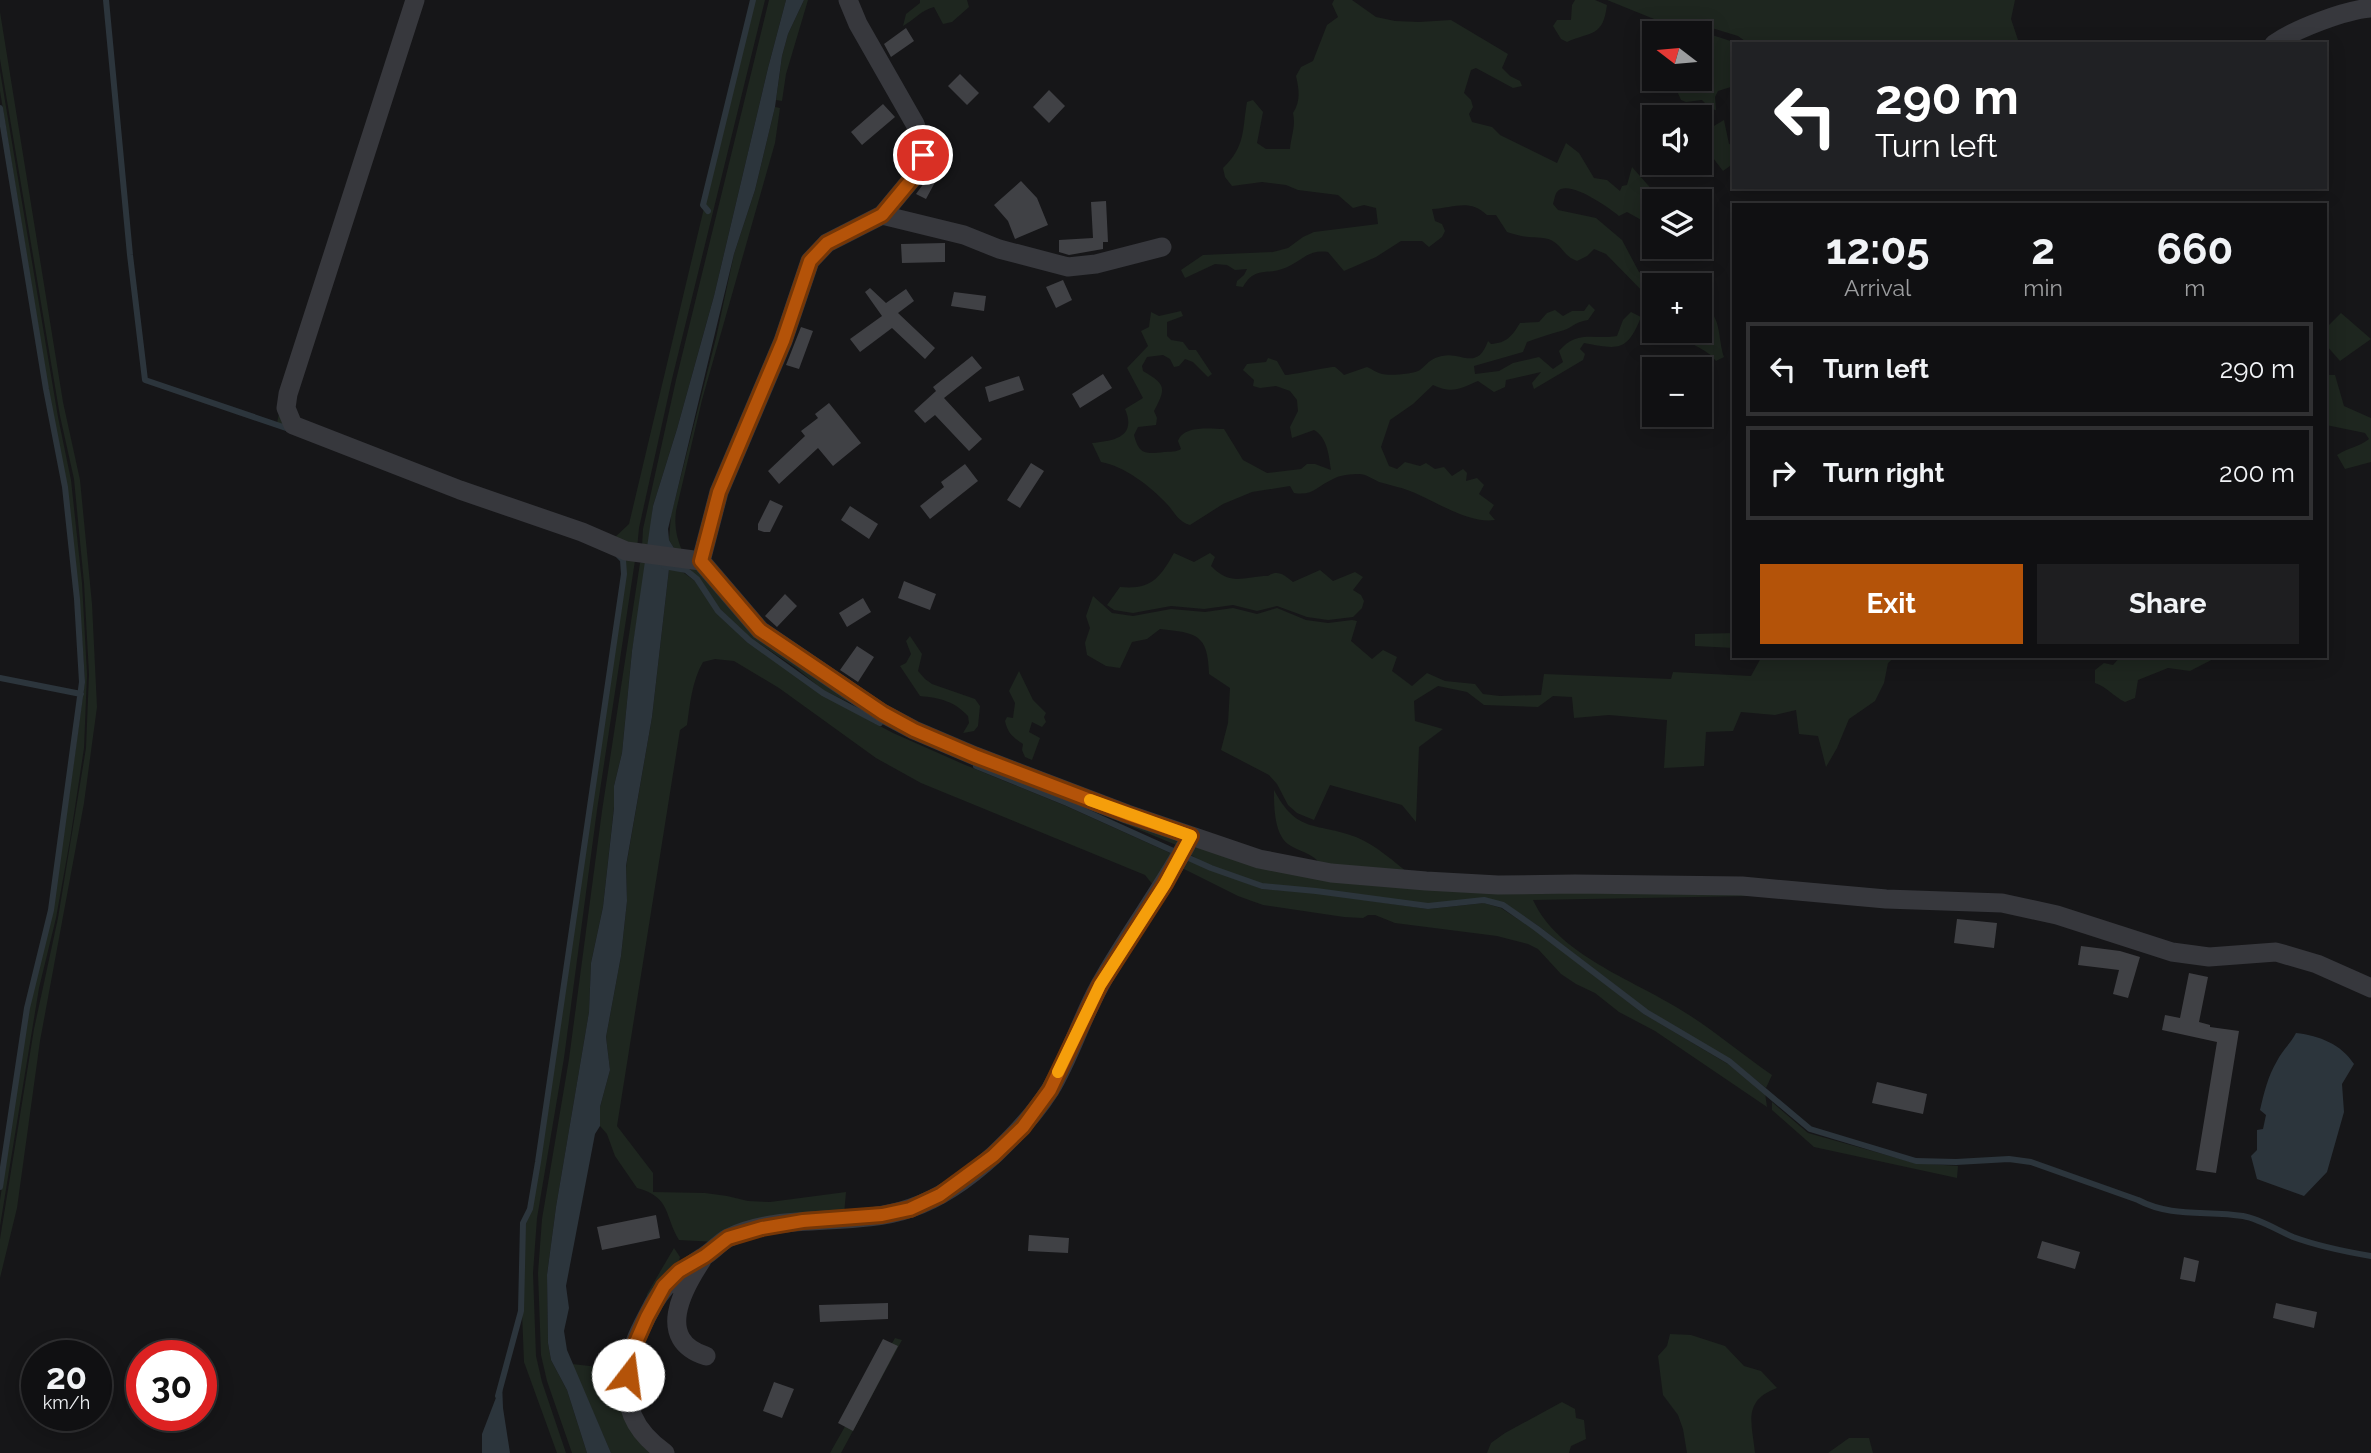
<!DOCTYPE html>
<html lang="en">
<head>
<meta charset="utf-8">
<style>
  :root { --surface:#101012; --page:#1e1e20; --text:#f1f3f6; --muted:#9c9d9f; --line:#303032; --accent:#b45309 }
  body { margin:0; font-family:Raleway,sans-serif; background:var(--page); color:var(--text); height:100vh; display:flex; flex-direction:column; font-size:26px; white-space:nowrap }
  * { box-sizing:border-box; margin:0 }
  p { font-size:23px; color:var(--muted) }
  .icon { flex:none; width:38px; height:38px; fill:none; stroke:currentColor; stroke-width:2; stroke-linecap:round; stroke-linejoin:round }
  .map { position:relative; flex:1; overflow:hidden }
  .panel { position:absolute; left:1732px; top:203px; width:595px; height:455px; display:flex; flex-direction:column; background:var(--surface); border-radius:0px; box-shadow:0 4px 18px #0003,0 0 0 2px var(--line) }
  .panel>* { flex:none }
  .top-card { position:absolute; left:1732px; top:42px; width:595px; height:147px; border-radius:0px; box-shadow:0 4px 18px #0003,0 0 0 2px var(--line); background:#202124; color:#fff; overflow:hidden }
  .needle { width:46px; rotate:286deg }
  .tools { position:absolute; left:1642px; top:21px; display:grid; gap:14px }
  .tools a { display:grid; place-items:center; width:70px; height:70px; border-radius:0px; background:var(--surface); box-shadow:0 4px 18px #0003,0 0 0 2px var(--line); font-size:35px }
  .speed { position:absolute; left:21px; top:1340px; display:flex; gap:14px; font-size:35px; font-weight:700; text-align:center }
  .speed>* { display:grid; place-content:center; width:91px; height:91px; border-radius:50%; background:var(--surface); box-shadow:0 4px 18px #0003,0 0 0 2px var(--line); line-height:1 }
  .speed small { font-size:18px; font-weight:400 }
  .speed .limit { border:10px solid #d22; background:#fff; color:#111 }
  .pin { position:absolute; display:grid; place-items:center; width:60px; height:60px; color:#fff; margin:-30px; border:4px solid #fff; border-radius:50%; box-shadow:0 2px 7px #0007 }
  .me { position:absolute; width:77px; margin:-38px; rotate:15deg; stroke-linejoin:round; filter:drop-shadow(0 0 5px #0008) }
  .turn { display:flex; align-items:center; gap:24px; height:147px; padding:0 28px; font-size:32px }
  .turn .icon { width:91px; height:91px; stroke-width:2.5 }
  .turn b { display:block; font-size:49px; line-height:60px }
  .eta { display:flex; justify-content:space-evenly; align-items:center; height:119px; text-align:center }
  .eta b { font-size:42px; font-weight:700; line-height:49px }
  .action { display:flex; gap:14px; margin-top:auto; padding:14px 28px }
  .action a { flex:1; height:80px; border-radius:0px; background:var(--accent); color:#fff; font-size:28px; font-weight:700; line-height:80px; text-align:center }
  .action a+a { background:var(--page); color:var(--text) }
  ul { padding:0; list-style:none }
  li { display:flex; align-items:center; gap:21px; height:94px; margin:0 14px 10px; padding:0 14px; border:4px solid var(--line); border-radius:0px }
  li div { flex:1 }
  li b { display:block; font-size:26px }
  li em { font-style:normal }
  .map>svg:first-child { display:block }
</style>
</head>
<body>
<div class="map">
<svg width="2371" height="1453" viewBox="0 0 2371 1453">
  <rect width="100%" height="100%" fill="#161618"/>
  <path fill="#1e261f" d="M754,0H765L672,379L639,528L637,549L612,540L629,524L704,208L706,212L709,210L705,204Z
    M769,0H786L768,68L714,296L677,429L653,506L649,547H642L643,529L676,380Z
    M804,0H808L786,74L782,101L776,100L782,56L788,34Z
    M920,0H967L969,7L952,22L943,24L934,7C921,10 914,20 903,26L906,14L920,3Z
    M1334,0H1352L1376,17L1395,21L1419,22L1451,20L1508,54L1502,68L1510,76L1520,81L1522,86L1513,88L1476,68L1471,70L1464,93L1471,100L1473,107L1469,114L1472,122L1492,127L1500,135L1557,163L1566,143L1579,153L1594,178L1607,180L1620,191L1622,186L1627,185L1632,167L1662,201H1654V227L1627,212L1619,216C1609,208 1568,178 1557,192C1555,194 1554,201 1553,204L1558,210L1596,218L1622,240L1639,272L1662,281H1673L1677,285H1654V300L1650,299L1606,254L1594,249L1587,256L1577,261C1562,255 1564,247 1551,240C1544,237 1537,238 1529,237C1522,237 1514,234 1507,232L1496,215H1487C1469,198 1454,208 1432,209L1435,221L1442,224L1445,231L1442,237L1429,247L1422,241H1401L1376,257L1344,271L1328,252C1306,249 1301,263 1282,269C1266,275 1255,266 1243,287L1236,286L1237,281L1244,275L1247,269L1235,270L1227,265L1215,264L1185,278L1181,270L1203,255L1273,252L1288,248L1303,237L1314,232L1378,224L1376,208L1364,205L1353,208L1338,195L1298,190L1286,185L1262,182L1232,186L1225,177L1223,168C1246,146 1242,130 1247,102L1253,100L1263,112L1257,143L1266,149H1290C1291,136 1296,127 1293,113C1301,101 1299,89 1296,76L1301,67L1313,61L1327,25L1338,17L1332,4Z
    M1575,0H1595L1607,5C1603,37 1592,31 1567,42L1561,39L1553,26L1557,20H1571L1572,5Z
    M1607,0H2015L2011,19L2018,40V44H1749L1738,36L1702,25L1685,21L1654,19Z
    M0,12L63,402L80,480L92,604L97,707L84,803L40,1041L17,1208L0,1278V1239L34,1029L58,918L86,748L89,674L84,583L74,479L60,416L0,59Z
    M1684,26L1740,44H1734V86L1718,91L1715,97L1716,110L1711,109L1702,100L1686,102L1681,100L1677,91L1679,84L1684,79H1699V33H1683Z
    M0,71L58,417L71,480L82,583L87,674L84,748L70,840L56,918L39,988L0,1226V1200L29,1008L53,910L85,681L79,598L67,486L48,387L0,91Z
    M775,107L780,108L775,143L702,400L676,511C674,527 677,539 683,553H677L669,540L671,515L716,338L734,254L755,190Z
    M1724,120L1729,144L1734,145V163L1723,171L1710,154L1707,130Z
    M1589,304L1595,310L1588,320C1574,322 1571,329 1561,331C1549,334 1538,338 1527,342L1523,352L1474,366L1475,374L1499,371L1513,363L1539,357L1553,369L1563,362L1559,351C1577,329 1595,340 1617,336L1623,320L1631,312L1641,317C1627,353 1617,349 1584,343L1580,349L1585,354L1583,360L1534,389L1532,383L1541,372L1506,380L1505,387L1494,392L1478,381C1459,389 1453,394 1433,385L1413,404L1390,420L1381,447L1389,466L1397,469L1405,462L1420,466L1426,463L1435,469L1444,467L1452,476L1463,469L1467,473L1466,481L1477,478L1484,485L1479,494L1494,505L1489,513L1495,520C1468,524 1434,500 1410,491C1400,487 1389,485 1379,482C1373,479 1366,474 1359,474C1352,474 1339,475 1333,479C1317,486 1314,496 1294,493L1290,486L1252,492L1223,504L1190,525C1177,521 1175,512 1166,503C1150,486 1124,466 1101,462L1092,443C1114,441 1137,437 1125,409L1143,398L1127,368L1148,346L1141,331L1149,327L1151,312L1159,316L1181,311L1183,316L1167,322V336L1171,340L1183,342L1189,350H1196L1212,374L1208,377L1193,362L1185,359L1179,366L1174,367L1170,359L1163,355L1147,357L1142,366L1143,371C1165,384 1167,387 1154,411L1157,418L1156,425L1138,427L1134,435C1139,455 1146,454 1164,452C1171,451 1174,453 1181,449L1178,441C1184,425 1210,429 1224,429L1243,460L1267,473L1301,469L1307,464H1315L1331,470C1329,457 1328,438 1314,430L1292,438L1290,427L1298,411L1297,400L1290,391L1276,386L1260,388L1253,386L1254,380L1243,370L1247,364L1266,362L1268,358L1277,361L1285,375C1292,375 1332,366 1335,367C1338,369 1341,372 1344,375L1367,367C1372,369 1377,373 1382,374C1389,376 1415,374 1420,370C1429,363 1429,359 1442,356C1461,351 1477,372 1488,341L1491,344C1507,343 1512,336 1520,323L1539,322L1547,313L1555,310L1563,316L1572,311H1584Z
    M1699,304C1723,313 1717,337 1724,357L1716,361C1705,346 1689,348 1682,331H1699Z
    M2341,313L2371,339L2340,361L2326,345V328Z
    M2326,375H2335L2344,406L2371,418V462L2345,469L2337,455C2347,448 2359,447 2369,439L2365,433L2326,425Z
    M284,391L286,418L636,554L597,810L564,1058L537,1218L533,1273L536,1356L542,1382L566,1453H557L524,1362L522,1312L523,1237L540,1162L625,574L624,559L617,552L346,454L277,423Z
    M1174,553L1194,562L1210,553L1215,557L1211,566C1231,587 1244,576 1268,576C1277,569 1285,575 1293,582L1320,570L1333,581L1355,572L1363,577L1353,590L1361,595L1364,601L1362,608L1353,617L1328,620L1307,617L1277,606L1257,611L1233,605L1204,609L1171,606L1133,613L1114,610L1107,605L1120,587C1151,590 1160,578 1174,553Z
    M647,560L632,651L622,753L614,786V807L603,907L591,963L589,1012L556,1207L547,1275L548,1343L551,1360L567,1390L587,1453H572L547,1381L541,1355L538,1273L542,1219L569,1059L602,811L640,563Z
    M690,563L875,713L1180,836L1181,847L966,758L823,690L796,668L748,636L720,609L689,568H671L684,573L695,581L716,612L747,642L795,673L822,695L893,733L963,764L1066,806L1177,856L1157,890L1145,875L921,783L876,758L779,688L734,661L715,659L703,662C692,681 690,704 687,725L680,730L617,1126L653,1173V1192L705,1193L727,1196L748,1201L770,1202L846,1192L844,1214L717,1242L679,1240C664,1215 671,1197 637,1188L615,1156L607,1134L600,1126V1107L610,1070L606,1037L621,956L627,901L626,867L652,717L669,569L674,564Z
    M1093,596L1112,613L1133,616L1171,609L1205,612L1233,608L1257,614L1277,608L1306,620L1328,623L1352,620L1357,621L1351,641L1372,659L1383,650L1397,657L1392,671L1412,686L1427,673L1445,681L1475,684L1483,694L1500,696L1541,695L1544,674L1671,679L1673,672L1751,676L1762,656H1896L1888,663L1884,683L1875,701L1849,719L1837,748L1826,767L1818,736L1799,734L1796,710L1775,715L1741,712L1733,731L1706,732L1704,766L1664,768L1667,720L1609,715L1574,718L1572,697L1553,696L1538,707L1484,705L1467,692L1438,686L1414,701L1415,721L1443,729L1419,747L1416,822L1402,805L1330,785L1314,820L1297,813L1288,805L1277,784L1269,775L1221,750L1228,723L1230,688L1209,674C1208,634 1197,633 1160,629L1147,639L1132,642L1120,668L1106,666L1087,655L1085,643L1090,628L1086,616Z
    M1734,633V648L1695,646V634Z
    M910,636L922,654L918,671L925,679L932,684L975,699L980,706L978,726L974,731L963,733L969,723L968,716C954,701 940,698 920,696L900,666L906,663L911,654L906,641Z
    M2121,656H2219L2190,671L2168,668L2138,680L2135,698L2125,702C2113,696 2107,687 2095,683V670L2104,663L2113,665Z
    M1019,671L1033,700L1046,713L1044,717L1046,722L1042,727L1032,722L1029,732L1040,738L1032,760L1025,757L1022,750L1023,744C1013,737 1008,734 1005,721L1007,717L1013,718L1015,703L1009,691Z
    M1274,790C1297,834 1316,822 1356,837C1376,845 1394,862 1411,875L1323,867C1314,854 1304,853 1291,846C1274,837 1274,807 1274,790Z
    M1198,846L1255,863L1746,893L1750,896L1533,900C1558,955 1632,979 1681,1010C1713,1029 1741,1054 1772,1075L1766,1088L1731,1060L1646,1009L1537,925L1504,904L1484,898L1428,904L1316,889L1261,884L1210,866L1189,854Z
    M1187,860L1262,889L1316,893L1428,909L1484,903L1501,908L1535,930L1644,1014L1728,1064L1765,1093L1767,1107L1655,1031L1619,1012L1595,993L1576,984L1561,974L1538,949L1528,944L1497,936L1395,923L1375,915H1368L1363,918L1344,917L1263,905L1238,896L1182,868Z
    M1772,1102L1808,1133L1915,1163L1958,1166L1957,1178L1814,1147L1772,1110Z
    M674,1248L680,1257L677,1268L643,1315L647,1294Z
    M1670,1334L1691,1335L1725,1346L1744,1366L1761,1371L1777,1388C1742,1401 1752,1423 1755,1453H1687L1683,1429L1678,1415L1663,1395L1658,1356L1667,1346Z
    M895,1338L902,1340L841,1453H830Z
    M572,1364L625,1370L622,1392L659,1453H611Z
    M1562,1402L1575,1409L1576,1418L1584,1420L1586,1439L1571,1446L1569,1453H1487L1491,1443L1505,1433Z
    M1849,1438H1869L1873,1453H1828Z"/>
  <path fill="#2c353c" d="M786,0H804L788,34L782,56L775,107L755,190L734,254L668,529L669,540L677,553L674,564L669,569L652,717L626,866L627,901L621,956L606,1037L610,1070L600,1107V1126L595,1134L566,1286L569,1308L564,1331L567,1350L611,1453H587L567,1390L551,1360L548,1343L547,1275L556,1207L589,1012L591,963L603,907L614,808V786L622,753L632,651L653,506L677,429L714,296L768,68Z
    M2296,1033C2320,1036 2341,1044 2354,1064L2342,1084L2344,1112L2327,1172L2304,1196L2257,1179L2251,1156L2257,1150V1130L2263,1129L2266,1115L2260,1110C2264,1093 2268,1076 2277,1061C2282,1051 2291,1043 2296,1033Z
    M502,1382L503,1408L510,1453H482V1434Z"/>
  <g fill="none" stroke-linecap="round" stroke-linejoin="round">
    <path stroke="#2c353c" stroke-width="6" d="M106,0L130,255L145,380L289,429
      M0,108L46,389L65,487L77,599L82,682L51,910L27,1008L0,1187
      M708,211L703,205L753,0
      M664,566L686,570L697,579L718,611L749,640L823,693L880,723
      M0,678L81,694
      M976,766L1067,803L1211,868L1262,886L1316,891L1428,906L1484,900L1503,905L1536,928L1646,1012L1729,1061L1810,1129L1916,1161L1956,1162L2009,1159L2031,1162L2138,1200C2172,1218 2207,1210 2243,1216C2260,1219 2277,1230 2293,1237C2315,1245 2347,1252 2371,1256
      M498,1396L521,1311L523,1223L530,1209L538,1162L624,574L623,560L619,556"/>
  </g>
  <path fill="#404145" d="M906,28L914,41L891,57L884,44Z
    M960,74L979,93L967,105L948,86Z
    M1049,90L1065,106L1049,123L1033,107Z
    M883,104L895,117L862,145L851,132Z
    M935,154L947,160L926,199L916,194L927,179Z
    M1021,181L1037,198L1048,225L1015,239L1008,221L994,205Z
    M1106,201L1108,242H1103V249L1069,255L1059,252V240L1093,238L1091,202Z
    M945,243V262L902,263L901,244Z
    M1063,280L1072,300L1056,308L1046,287Z
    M870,288L886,303L906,289L914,301L898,313L935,348L925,359L892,328L860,352L850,339L882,316L865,292Z
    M954,292L986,296L984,311L951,306Z
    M801,327L813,331L799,369L786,365Z
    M972,356L982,368L944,398L982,439L969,451L935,415L925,423L914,411L936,391L933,387Z
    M1103,374L1112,388L1080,408L1072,394Z
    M1019,376L1024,390L989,402L985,387Z
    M829,403L861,443L833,466L818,448L779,484L768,471L805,436L801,431L818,418L815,414Z
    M1031,463L1044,471L1020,508L1007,500Z
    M965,464L978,481L930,519L920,506L944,487L941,482Z
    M770,500L783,506L770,532H764L758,530V524Z
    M850,506L878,524L869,539L841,520Z
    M904,581L936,594L930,610L898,598Z
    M785,594L797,606L777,627L765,616Z
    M863,598L871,612L847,627L839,613Z
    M857,646L874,657L858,682L840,670Z
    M1957,919L1997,923L1994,948L1954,943Z
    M2081,946L2120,951L2140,957L2128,998L2113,994L2119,970L2078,965Z
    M2189,973L2208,977L2199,1022L2210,1025V1027L2239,1031L2216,1173L2196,1170L2217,1042L2162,1030L2165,1015L2180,1018Z
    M1877,1082L1927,1094L1923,1114L1872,1103Z
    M656,1215L660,1238L602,1250L597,1227Z
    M1029,1235L1069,1238L1068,1253L1028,1251Z
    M2042,1241L2080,1252L2075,1269L2037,1258Z
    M2184,1257L2199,1261L2195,1282L2180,1279Z
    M888,1303V1319L820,1322L819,1305Z
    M2276,1303L2317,1312L2314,1328L2273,1318Z
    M883,1339L898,1346L853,1431L838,1423Z
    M774,1382L794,1389L782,1418L763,1411Z"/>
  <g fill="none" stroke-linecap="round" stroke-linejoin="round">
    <path stroke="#37383d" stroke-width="19" d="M415,0L288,394L286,408L293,425L460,490L582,532L626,551L701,561L760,630L882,713L914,730L975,756L1127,814L1259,859L1331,873L1426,881L1498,885L1575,884L1742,886L1886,899L2002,903L2057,915L2172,952L2209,957L2276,952L2317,964L2371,988
      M2274,44C2295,29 2345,10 2371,8
      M882,215L964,235L999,249L1068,267L1096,264L1162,247
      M701,561L719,492L783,341L810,261L827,243L882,215L916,174L923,155V147L915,124L858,24L848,0
      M702,1260C682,1290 655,1340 706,1356
      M665,1453C632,1429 624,1406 628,1367C631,1345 644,1322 654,1303C669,1279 680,1272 703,1257C712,1252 719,1243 728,1238C784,1211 854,1228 911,1208C941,1198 971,1176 995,1154C1015,1135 1035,1114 1050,1090C1070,1057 1081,1019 1100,985C1128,934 1164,888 1191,836"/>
  </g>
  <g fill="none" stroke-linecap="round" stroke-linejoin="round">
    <defs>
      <path id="route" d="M628,1375L629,1358L647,1317L664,1286L679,1271L705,1256L728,1238L762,1228L803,1221L882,1215L910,1209L940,1195L993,1156L1023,1127L1050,1090L1100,985L1165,884L1191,836L1127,814L975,756L914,730L883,713L760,630L701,561L719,492L783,341L810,261L827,243L882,215L916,174L923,155"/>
    </defs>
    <use href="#route" stroke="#753606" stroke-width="18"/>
    <use href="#route" stroke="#b45309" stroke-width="12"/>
    <path stroke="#f59e0b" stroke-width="12" d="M1058,1072L1100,985L1165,884L1191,836L1090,800"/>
  </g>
</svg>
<div class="tools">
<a><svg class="needle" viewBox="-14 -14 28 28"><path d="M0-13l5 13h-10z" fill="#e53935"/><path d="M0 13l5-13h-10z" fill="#9c9d9f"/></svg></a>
<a><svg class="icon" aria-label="sound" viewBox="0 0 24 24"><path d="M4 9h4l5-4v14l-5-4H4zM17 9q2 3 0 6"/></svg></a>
<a><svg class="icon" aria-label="layers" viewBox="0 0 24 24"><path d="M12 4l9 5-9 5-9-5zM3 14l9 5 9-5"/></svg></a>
<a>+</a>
<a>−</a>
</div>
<div class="speed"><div>20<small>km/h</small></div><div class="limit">30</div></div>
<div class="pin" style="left:923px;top:155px;background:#d93025"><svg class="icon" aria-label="arrive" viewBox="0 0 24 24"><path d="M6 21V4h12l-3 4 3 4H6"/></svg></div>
<svg class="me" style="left:628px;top:1375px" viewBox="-20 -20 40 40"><circle r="19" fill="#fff"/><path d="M0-13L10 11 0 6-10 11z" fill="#b45309"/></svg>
<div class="top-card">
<div class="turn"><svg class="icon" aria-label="left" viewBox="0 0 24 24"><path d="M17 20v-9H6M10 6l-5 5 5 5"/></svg><div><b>290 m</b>Turn left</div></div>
</div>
<section class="panel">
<div class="eta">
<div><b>12:05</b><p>Arrival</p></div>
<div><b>2</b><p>min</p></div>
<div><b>660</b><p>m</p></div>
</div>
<ul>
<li><svg class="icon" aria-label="left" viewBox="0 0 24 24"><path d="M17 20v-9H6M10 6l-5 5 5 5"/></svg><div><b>Turn left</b></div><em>290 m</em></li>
<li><svg class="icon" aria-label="right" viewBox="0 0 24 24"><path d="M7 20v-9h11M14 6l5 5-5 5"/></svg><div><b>Turn right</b></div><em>200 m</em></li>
</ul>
<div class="action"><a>Exit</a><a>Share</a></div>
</section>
</div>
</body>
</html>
